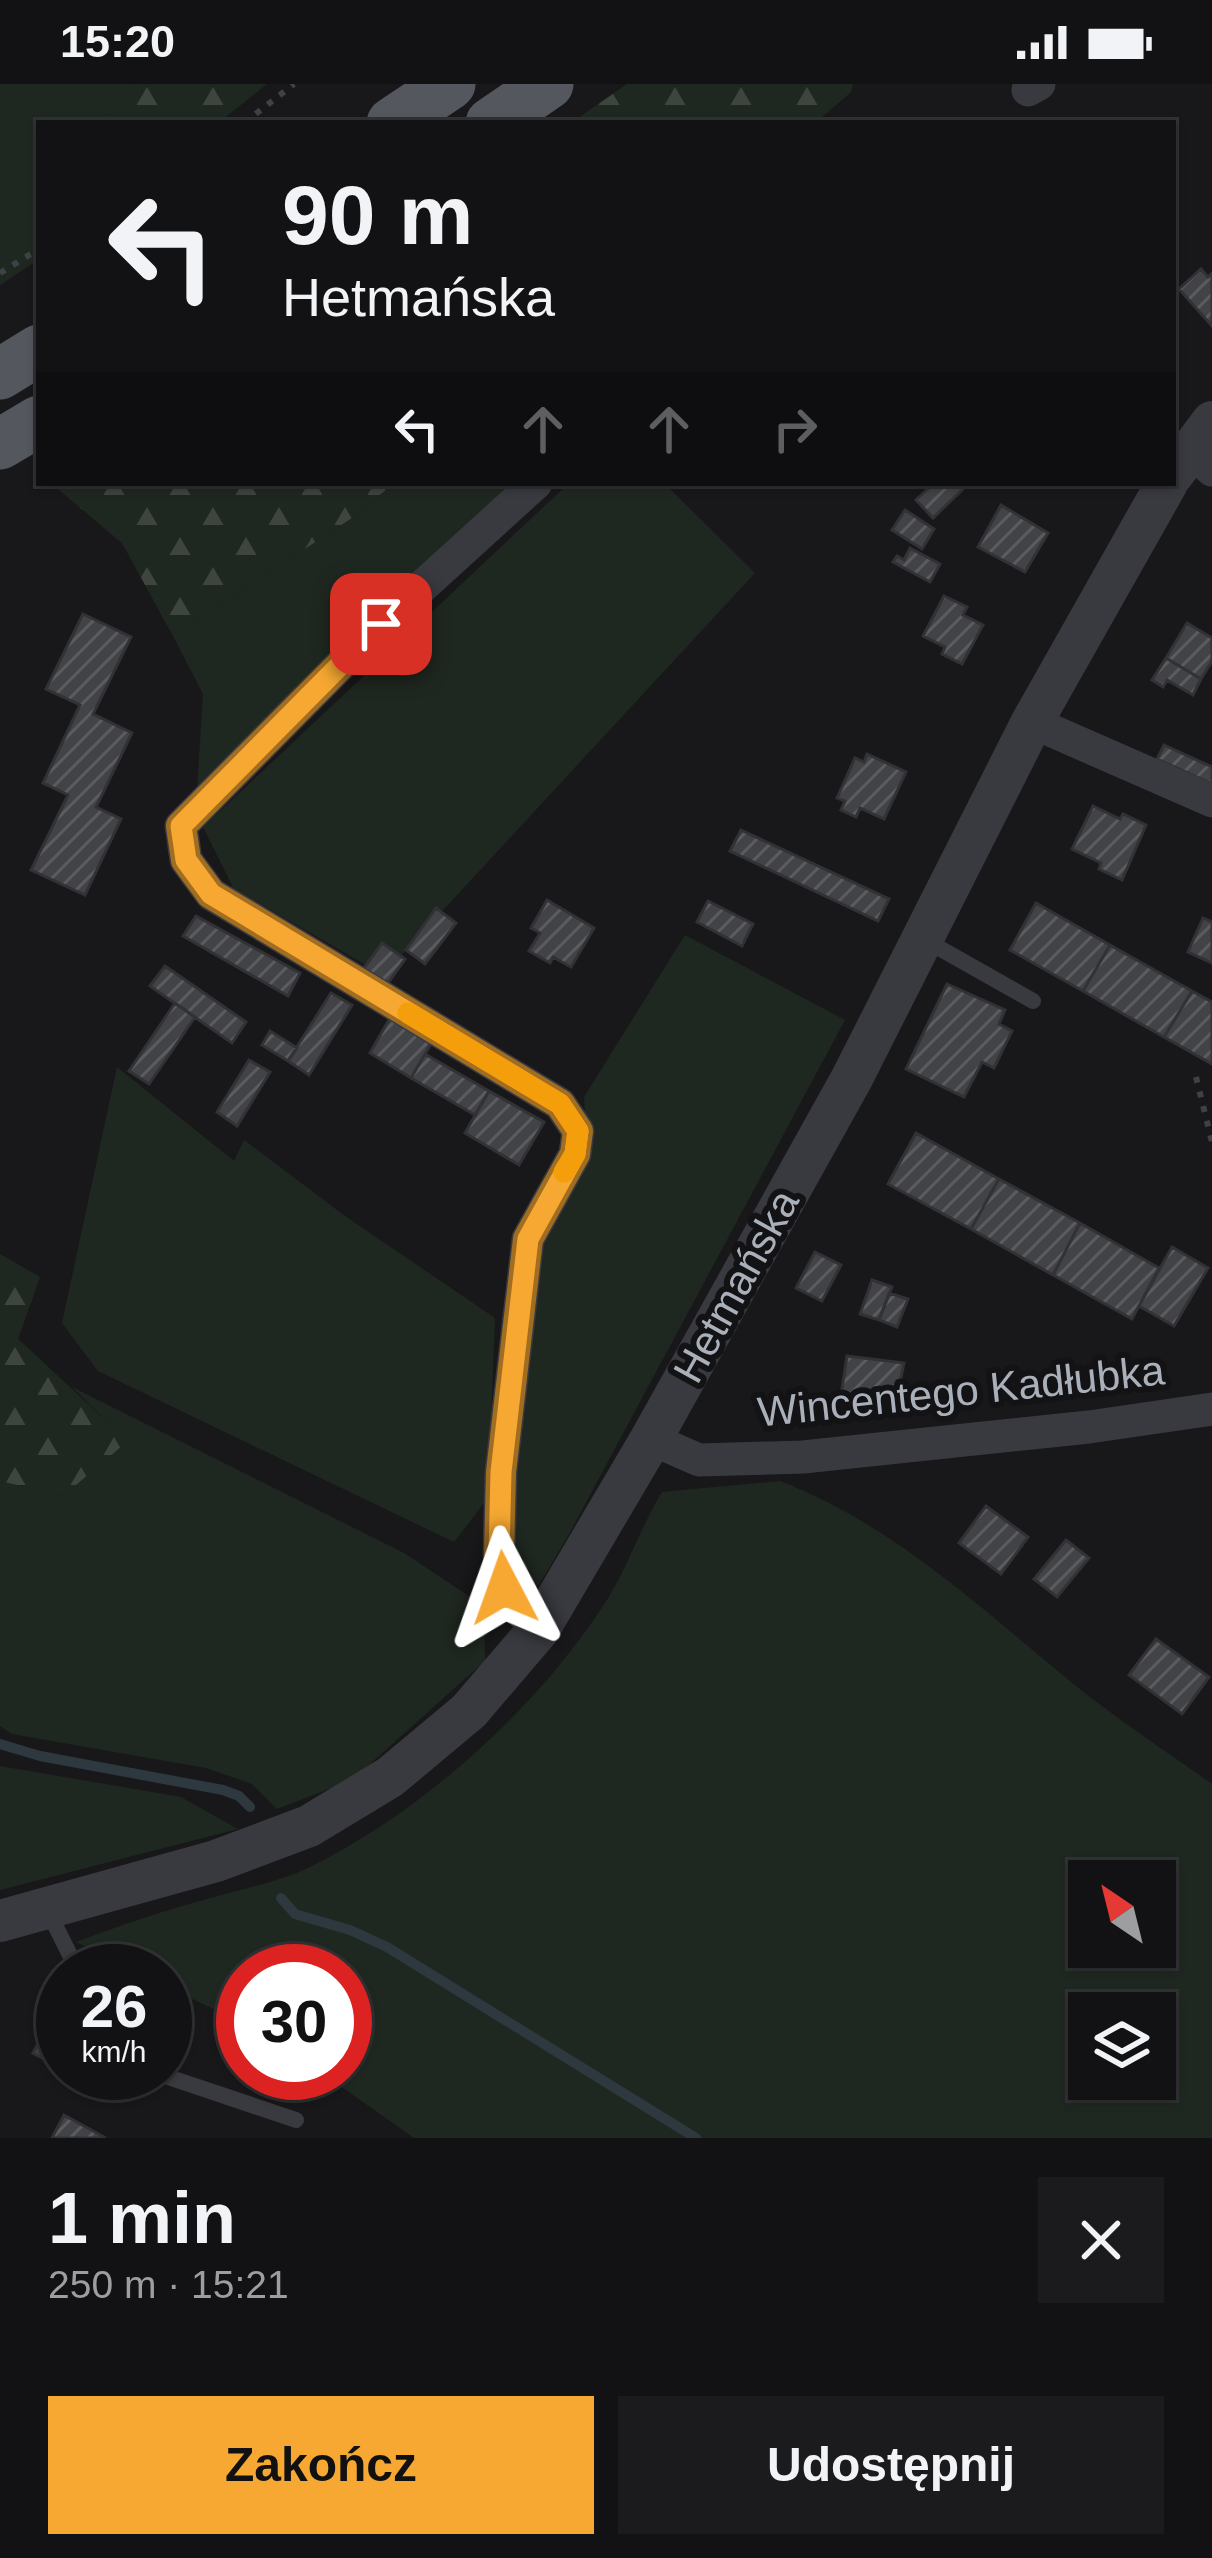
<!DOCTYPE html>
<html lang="pl">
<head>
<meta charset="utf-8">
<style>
  :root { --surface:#121214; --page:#1b1b1d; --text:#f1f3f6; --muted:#9c9ea0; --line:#313234; --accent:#f7a832 }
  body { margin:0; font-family:Helvetica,sans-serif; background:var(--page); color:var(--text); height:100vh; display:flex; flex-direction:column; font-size:45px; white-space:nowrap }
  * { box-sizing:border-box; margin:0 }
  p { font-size:39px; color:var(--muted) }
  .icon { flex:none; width:66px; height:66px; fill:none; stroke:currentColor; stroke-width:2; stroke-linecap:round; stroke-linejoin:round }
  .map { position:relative; height:2054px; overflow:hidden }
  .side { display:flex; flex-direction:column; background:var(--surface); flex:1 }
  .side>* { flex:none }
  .guide { position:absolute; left:36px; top:36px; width:1140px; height:366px; border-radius:0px; box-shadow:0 3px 9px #0004,0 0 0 3px var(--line); background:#121214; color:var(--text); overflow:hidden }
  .needle { width:78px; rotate:325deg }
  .tools { position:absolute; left:1068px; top:1776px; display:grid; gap:24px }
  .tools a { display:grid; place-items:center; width:108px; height:108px; border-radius:0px; background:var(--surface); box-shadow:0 3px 9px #0004,0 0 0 3px var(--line); font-size:60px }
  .speed { position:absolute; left:36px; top:1860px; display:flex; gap:24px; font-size:60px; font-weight:700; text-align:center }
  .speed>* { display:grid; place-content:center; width:156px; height:156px; border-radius:50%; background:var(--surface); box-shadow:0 3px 9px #0004,0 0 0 3px var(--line); line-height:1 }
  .speed small { font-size:30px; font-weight:400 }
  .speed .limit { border:18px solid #d22; background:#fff; color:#111 }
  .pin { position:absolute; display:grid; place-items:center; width:102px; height:102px; color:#fff; margin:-51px; border-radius:24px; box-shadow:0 6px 18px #0006 }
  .me { position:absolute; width:132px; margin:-66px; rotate:356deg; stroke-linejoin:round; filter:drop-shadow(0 0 9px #0008) }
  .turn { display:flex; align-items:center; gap:42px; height:252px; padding:0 48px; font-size:54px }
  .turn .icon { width:156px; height:156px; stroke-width:2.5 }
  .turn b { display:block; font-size:84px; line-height:102px }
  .lanes { display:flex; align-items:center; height:114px; padding:0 48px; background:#0003; justify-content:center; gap:60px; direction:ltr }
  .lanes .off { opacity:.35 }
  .round { display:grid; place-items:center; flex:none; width:126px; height:126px; border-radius:0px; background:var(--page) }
  .summary { display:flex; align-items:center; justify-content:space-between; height:204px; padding:0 48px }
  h1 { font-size:72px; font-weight:600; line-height:90px }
  .action { display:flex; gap:24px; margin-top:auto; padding:24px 48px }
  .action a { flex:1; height:138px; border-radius:0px; background:var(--accent); color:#111; font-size:48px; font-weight:600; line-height:138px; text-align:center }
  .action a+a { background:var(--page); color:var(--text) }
  .status { display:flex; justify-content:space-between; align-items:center; height:84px; padding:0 60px; background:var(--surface); direction:ltr }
  .status svg { height:33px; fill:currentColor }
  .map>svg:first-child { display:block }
</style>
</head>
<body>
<div class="status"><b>15:20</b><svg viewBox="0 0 49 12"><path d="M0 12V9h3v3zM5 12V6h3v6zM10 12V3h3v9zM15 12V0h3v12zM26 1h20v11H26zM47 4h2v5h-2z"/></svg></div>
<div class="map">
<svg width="1212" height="2054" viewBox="0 0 1212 2054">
  <defs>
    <pattern id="forest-firs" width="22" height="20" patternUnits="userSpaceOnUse" patternTransform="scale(3)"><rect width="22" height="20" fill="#1f2820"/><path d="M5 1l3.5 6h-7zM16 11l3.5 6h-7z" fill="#3d453e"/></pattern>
    <pattern id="building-hatch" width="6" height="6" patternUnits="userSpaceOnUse" patternTransform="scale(3)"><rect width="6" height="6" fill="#424347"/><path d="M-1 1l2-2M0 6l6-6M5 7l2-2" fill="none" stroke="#5b5c5f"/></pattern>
  </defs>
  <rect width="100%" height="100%" fill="#18181a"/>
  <path fill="#1f2820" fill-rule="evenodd" d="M0,0H137L97,39H39V175L0,201Z
    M394,399H511L197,706L203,610L173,552L355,432Z
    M569,399H664L755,489L383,891L234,805L203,743Z
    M685,851L845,936L568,1452L537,1504C512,1503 514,1480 511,1460L540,1156L587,1057L584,1013Z
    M117,983L234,1077L244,1056L345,1132L495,1234L488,1414L454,1458L98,1287L62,1239Z
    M72,1303L404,1469L484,1522L485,1577L352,1696L277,1725L252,1700L206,1684L12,1650L0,1642V1397L63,1412L127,1357Z
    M780,1397C894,1441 983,1526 1076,1602C1120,1637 1167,1668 1212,1700V2054H414L322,1989H345V1887H243V1939L165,1902V1887H135L76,1858C119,1842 162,1827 207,1815C241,1805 280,1798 312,1782C424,1726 535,1626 603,1522C627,1486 640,1444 662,1408ZM1089,1797H1155V1863H1089ZM1089,1929H1155V1995H1089Z
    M0,1682L181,1713L238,1745L0,1806Z"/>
  <path fill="url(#forest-firs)" d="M137,0H267L218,39H97Z
    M627,0H853L851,8L815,39H571Z
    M51,399H394L355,432L173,552L122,459Z
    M0,1170L40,1193L18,1255L128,1357L63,1412L0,1397Z"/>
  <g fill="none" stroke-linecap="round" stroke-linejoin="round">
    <path stroke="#2d383f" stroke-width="10" d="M0,1660L40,1672L223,1706L239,1712L250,1723
      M281,1814L295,1830L350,1846L387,1863L696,2054"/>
  </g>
  <path fill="url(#building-hatch)" stroke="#323236" stroke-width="3" d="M1201,185L1208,193L1212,189V242L1179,205Z
    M934,399H960L964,404L933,434L916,416Z
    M1001,421L1048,449L1025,488L978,463Z
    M905,426L934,445L922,465L892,446Z
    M910,464L940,480L930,498L893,478L897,472L904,476Z
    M944,512L967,523L963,531L983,541L962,580L942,570L945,563L923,552Z
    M83,530L131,553L93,630L132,649L96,723L121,735L85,811L31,786L68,711L43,699L80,621L46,605Z
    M1187,539L1212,554V577L1201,595L1166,574Z
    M1166,574L1201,595L1193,611L1167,596L1163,603L1152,596Z
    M1164,661L1212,683V700L1157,675Z
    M867,670L906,688L884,735L860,724L856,733L841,726L845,717L837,714L855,674L864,678Z
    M1093,722L1120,735L1123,730L1146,741L1122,796L1099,785L1101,779L1072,765Z
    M741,746L889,815L878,837L730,767Z
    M547,816L594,844L571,883L553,873L550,879L529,867L540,849L531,844Z
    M708,817L753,840L742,862L697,838Z
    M1036,819L1110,861L1083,907L1010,866Z
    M436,824L456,839L425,880L406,866Z
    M196,832L300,889L288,912L183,852Z
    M1203,834L1212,838V879L1188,868Z
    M382,859L405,875L384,905L361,888Z
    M1110,861L1192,907L1164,953L1083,907Z
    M165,882L246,938L232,959L150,902Z
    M947,900L1005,926L999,940L1012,947L994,984L982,978L964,1013L906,985Z
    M1192,907L1212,918V980L1164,953Z
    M331,909L352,921L309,991L288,977Z
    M175,919L195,933L149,1000L129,987Z
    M390,934L432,958L411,994L370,969Z
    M270,947L297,964L288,977L262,961Z
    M425,970L489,1007L475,1031L411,994Z
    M249,976L270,988L237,1042L217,1028Z
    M489,1007L544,1038L519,1081L465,1049Z
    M916,1049L999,1095L971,1145L888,1100Z
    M999,1095L1080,1139L1053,1191L971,1145Z
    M1080,1139L1159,1184L1132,1235L1053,1191Z
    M1172,1163L1208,1184L1174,1242L1139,1222Z
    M815,1168L841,1181L822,1217L796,1204Z
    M872,1196L892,1203L879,1236L860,1230Z
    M889,1209L908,1215L897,1243L879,1236Z
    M847,1272L904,1279L894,1328L839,1324Z
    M986,1422L1028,1453L1001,1490L959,1459Z
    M1066,1456L1089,1474L1057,1513L1034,1495Z
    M1156,1555L1209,1593L1182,1630L1129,1591Z
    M50,1936L63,1943V1955L50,1978L33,1969Z
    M64,2031L104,2053L103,2054H52Z"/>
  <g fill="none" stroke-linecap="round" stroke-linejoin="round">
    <path stroke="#3e4146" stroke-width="6" stroke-dasharray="6 9" stroke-linecap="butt" d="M244,39L294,0
      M0,189L39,165
      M1196,993L1212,1058"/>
    <path stroke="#393a3f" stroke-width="16" d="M925,856L1033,917
      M47,1825L78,1887
      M165,1987L171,1994L296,2036"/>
    <path stroke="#393a3f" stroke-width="33" d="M1028,6L1039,0
      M1189,366L1212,386
      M536,399L381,540L181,742L186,776L211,810L560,1020L578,1047L575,1070L528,1155L501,1388L499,1471L504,1504L513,1520L539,1545
      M1032,638L1212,717
      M651,1355L699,1376L803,1373L1089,1343L1212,1325"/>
    <path stroke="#393a3f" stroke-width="42" d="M1173,390L1212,338
      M0,1837L216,1777L309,1742L390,1693L469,1627L539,1545L651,1355L852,994L1032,638L1167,399"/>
    <path stroke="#54575e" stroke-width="51" d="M392,39L450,0
      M491,39L548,0
      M0,290L39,266
      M0,360L39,337"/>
  </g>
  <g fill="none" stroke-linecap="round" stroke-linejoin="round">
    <defs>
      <path id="route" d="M381,540L181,742L186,776L211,810L560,1020L578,1047L575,1070L528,1155L501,1388L499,1471L504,1504"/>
    </defs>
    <use href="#route" stroke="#a16d20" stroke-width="30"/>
    <use href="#route" stroke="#f7a832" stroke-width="21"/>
    <path stroke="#f59e0b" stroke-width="21" d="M408,929L560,1020L578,1047L575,1070L564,1088"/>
  </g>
  <g text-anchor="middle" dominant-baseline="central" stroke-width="12" stroke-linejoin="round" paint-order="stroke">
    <g font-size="42" fill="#aab0ba" stroke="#131315">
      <text transform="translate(736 1202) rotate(-61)">Hetmańska</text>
      <text transform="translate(961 1307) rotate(-6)">Wincentego Kadłubka</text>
    </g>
  </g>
</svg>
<div class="tools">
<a><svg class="needle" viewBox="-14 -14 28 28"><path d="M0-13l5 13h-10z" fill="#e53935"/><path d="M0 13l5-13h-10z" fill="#9c9ea0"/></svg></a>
<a><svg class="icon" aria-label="layers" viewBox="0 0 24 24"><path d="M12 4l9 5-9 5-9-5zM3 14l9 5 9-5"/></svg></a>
</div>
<div class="speed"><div>26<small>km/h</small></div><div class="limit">30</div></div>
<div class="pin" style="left:381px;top:540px;background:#d93025"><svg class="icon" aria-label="arrive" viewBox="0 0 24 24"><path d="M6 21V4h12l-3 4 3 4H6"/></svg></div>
<svg class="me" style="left:504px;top:1504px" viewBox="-20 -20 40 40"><path d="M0-17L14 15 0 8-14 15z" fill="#f7a832" stroke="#fff" stroke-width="4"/></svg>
<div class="guide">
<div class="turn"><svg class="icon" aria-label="left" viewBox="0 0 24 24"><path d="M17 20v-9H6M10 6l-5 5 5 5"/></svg><div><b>90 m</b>Hetmańska</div></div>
<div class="lanes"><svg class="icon" aria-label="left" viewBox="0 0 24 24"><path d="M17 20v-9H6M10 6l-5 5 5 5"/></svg><svg class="icon off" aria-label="ahead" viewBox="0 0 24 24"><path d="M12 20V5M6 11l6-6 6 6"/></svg><svg class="icon off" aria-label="ahead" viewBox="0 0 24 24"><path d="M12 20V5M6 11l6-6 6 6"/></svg><svg class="icon off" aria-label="right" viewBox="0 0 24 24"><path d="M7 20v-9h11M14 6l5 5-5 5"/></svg></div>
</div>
</div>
<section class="side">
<div class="summary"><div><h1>1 min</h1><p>250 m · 15:21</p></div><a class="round"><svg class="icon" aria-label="close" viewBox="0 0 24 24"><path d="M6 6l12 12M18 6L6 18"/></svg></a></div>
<div class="action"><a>Zakończ</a><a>Udostępnij</a></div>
</section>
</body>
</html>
